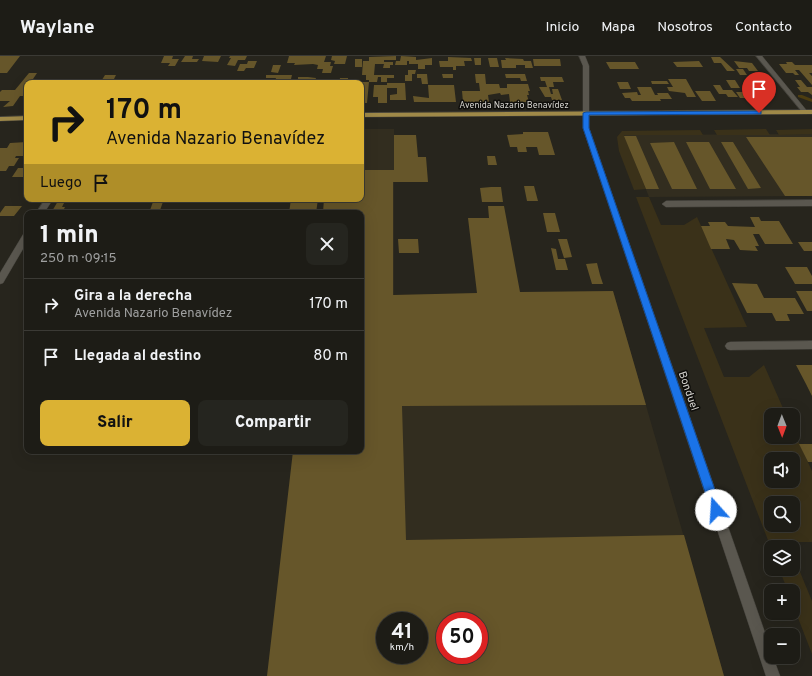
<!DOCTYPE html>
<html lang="es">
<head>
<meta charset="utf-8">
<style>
  :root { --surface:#1d1c16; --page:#25251f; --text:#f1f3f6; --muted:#a0a1a1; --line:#3b3a35; --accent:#dbb233 }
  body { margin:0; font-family:Overpass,sans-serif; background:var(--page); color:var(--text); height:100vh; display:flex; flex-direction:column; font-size:15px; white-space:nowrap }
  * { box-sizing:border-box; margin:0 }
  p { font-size:13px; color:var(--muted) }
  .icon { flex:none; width:22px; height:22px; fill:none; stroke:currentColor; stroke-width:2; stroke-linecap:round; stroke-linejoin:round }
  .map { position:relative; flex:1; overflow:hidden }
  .drawer { position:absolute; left:24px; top:154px; width:340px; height:244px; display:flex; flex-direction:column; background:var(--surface); border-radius:8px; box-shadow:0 4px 16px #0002,0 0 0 1px var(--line) }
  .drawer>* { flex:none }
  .banner { position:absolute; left:24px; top:24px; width:340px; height:122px; border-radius:8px; box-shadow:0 4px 16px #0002,0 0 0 1px var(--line); background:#dbb233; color:#111; overflow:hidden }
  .needle { width:26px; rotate:179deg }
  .fabs { position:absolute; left:764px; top:352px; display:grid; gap:8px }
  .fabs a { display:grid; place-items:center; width:36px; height:36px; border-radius:8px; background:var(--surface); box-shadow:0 4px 16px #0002,0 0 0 1px var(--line); font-size:20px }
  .speed { position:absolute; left:376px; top:556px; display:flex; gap:8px; font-size:20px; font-weight:700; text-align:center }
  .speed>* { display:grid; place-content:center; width:52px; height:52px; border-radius:50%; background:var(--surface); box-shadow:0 4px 16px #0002,0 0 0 1px var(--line); line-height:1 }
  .speed small { font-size:10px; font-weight:400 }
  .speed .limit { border:6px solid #d22; background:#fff; color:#111 }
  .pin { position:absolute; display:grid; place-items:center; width:34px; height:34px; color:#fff; margin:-41px -17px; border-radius:50% 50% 50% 0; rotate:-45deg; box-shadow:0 0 4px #0007 }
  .pin .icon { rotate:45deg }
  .me { position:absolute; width:44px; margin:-22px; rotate:341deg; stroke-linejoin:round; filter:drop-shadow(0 0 3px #0008) }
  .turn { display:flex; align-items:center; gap:14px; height:84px; padding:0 16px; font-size:18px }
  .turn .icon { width:52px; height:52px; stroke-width:2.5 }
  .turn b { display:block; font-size:28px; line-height:34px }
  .then { display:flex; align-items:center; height:38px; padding:0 16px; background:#0003; gap:8px; font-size:15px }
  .round { display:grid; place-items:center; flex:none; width:42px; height:42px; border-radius:8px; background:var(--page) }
  .head { display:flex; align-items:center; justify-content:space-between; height:68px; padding:0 16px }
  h1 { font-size:24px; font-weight:800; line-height:30px }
  .primary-button { display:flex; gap:8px; margin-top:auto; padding:8px 16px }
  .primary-button a { flex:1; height:46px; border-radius:8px; background:var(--accent); color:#111; font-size:16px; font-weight:800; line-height:46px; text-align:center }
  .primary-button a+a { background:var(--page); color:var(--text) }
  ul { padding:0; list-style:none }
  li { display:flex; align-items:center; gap:12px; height:52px; padding:0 16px; border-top:1px solid var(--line) }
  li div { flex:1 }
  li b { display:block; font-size:15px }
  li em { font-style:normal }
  header { display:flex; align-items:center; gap:24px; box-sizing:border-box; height:56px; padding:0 20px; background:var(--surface); border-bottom:1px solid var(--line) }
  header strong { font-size:19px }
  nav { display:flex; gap:22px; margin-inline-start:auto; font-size:14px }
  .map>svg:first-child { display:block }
</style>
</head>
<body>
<header>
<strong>Waylane</strong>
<nav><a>Inicio</a><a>Mapa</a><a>Nosotros</a><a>Contacto</a></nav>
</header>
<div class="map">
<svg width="812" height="620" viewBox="0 0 812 620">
  <rect width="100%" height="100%" fill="#27251d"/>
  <path fill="#322d1f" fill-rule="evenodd" d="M361,73H394V239L613,235L724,620H267L361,395V157H323L324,143H361ZM385,565H419V599H385ZM445,565H479V599H445Z
    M812,78V140L649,141L624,79Z"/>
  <path fill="#3a3119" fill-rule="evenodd" d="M766,73L770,79H717L714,74Z
    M812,73V78L779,79L776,74Z
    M700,74L703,79H624L646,133L634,134L619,95L617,81L622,75Z
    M636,141H649L661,169H684L697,161L747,271L704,272L724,321H749L764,309L786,359H771V381H793V374L812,415V486H788L790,491L771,492ZM771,403H793V425H771ZM771,447H793V469H771Z
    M793,499L812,545V598L793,549V535H788L779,513H793Z"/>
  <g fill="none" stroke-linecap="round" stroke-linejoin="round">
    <path fill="#4d3d10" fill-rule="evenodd" d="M798,39H802L812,43V46L798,41Z"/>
  </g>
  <path fill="#66562a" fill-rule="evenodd" d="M0,0H20L7,17H0Z
    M164,0H173L172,3H179L175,10H168L170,7H161Z
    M185,0H193L192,3H199L197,6H181Z
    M204,0H221L218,6L202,5Z
    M230,0H247L245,4H238L235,10L227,9L231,2H229Z
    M289,0H326L324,6H331L330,10H333L331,17H322L323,13H317L318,9L313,8L294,9L295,7H287Z
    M332,0H347L345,8H334L335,5L331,4Z
    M396,0V4H384V6H393V9H390V12H383L384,8H375L374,19H394V22H387V26H381V21H378L377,26H369V24H366V19H362L363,5H369V1Z
    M401,0L416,1V4L432,2V9H425V13H418V8H409V5H407V9H395L396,5H400Z
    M448,1L471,2L472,5H464L465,10H456V14H453V11H440L439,5H448Z
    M711,1H720L735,15H727L721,7H714Z
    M474,2H481V9H475Z
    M488,2H497L499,11H490Z
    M505,2L523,3L524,5H531L533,12H525V9H516V12H502L501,4H506Z
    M355,3H362V11H355Z
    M533,3H560L561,10H534Z
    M248,5H257L254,12H246L244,15H237L240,8H247Z
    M699,5L703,11H677L673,6Z
    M734,5L752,7L758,15H749L747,12H739Z
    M606,6H635L639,13H610Z
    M786,6H792L795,9H812V17H809L812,20V29L799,14H795L799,19H795L793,17H786L779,8H787Z
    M273,9H281L278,17L271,16Z
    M736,13H743L747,19H740Z
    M408,14H416L415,18H412V25H405V19H408Z
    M29,17H37L31,26L53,25L52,27H27V40H20L13,50L3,51L10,45H0V36L2,34H15Z
    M417,18H427L428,28H422L421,22H417Z
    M442,18H453V22H443Z
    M475,18H485L486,28H499L500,32H507V28H528L530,35H528L529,39H527L529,46H510L509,38L501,39L500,37L488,39L489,46H463L462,35H480L479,27H476Z
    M505,18H525L527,25H521L520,22H506Z
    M105,19H116L112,27H100Z
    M266,19H292L290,27H280L281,24L275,25L276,22H266Z
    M298,21H308L316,22L315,25H298Z
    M540,21H562L564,26H553L554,31H549L551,38H553L552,33H558L562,44H552L551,41H545L539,31H547L545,25H541Z
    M340,22H348V27H339Z
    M668,23H686L696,41H687L685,37L669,35L667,31H673Z
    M726,24H735L740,32H731Z
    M795,24H801L807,31H812V39L808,36H801L797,31H800Z
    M651,25H667L669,28H652Z
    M363,26H369L367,47H361V34Z
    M617,26H628L631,33H620Z
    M745,26H766L774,36H765L771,45H759L755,40H751L743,31H749Z
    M387,27H405L406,44H390V39L397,38V32H387V47H378V41H373L374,29H387Z
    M428,29H454L456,46H414L413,40L429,42Z
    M713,29H720L723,34H732L738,41H728L726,38H719Z
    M637,31H651L655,39H658L657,37H668L672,43H660L661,45H632L630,42H625L622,37L637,36L638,39H641Z
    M695,35H710L716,45H702Z
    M736,36H744L747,42H740Z
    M523,76H548L555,99H539L537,91H526L527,96H518L517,91H510L507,79L523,78Z
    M394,79H416L418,101H426L428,126H393V239L477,237L468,162H489L488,150H504L520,236L613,235L646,349L402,350L406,484L684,479L724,620H267L293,395H361V157H323L324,143H361V114H394ZM385,565H419V599H385ZM445,565H479V599H445Z
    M624,80H636L659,133H646Z
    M746,81H812V140H785Z
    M27,86L26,100H16L15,102H19L14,110H9L6,115H0V92H7L10,87Z
    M674,86L697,133H672L650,87Z
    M686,86H709L736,133H710Z
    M721,86H733L761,132L748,133Z
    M487,100H495L497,109H488Z
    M27,106V121H12L18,112H23Z
    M524,130H534L538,145H527Z
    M491,131H501L503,146H482L480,132Z
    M104,143H128L127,145H103Z
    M154,143H164L159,157H149Z
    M291,143H318L316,157H289Z
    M58,145H65L62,151H65L62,157H51Z
    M5,150H22L14,160H0V157Z
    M543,157H555L560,176H547Z
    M750,161H759L761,165H779L793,188H765L759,178H753L759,190H755L758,195L740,194L734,184L726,183L730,193H711L701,170H710L708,166H725L728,170L755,171Z
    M398,183H418L419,197H399Z
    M558,183H567L572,201L564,202Z
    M798,186H812V195H804Z
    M551,192L556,193L558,203H565L568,214H556Z
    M597,207L600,219L603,228H592L586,208Z
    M785,211H807L812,220V228H795Z
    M732,227L757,228L764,242H795L804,258H787L790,265H776L772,257H747Z
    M796,235H812V255H807Z
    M796,309H812V340L806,328Z
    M799,388H812V406H808Z"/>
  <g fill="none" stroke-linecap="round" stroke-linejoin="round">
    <defs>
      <path id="minor" d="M756,0H762L807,55V57H803Z
        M45,143H53L44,157H36Z
        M812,144V150L666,151L662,148L666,145Z
        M27,176V186L3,227L0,228V217L24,177Z
        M812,285V293L730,294L727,293L725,290L727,287L730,286Z"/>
      <path id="tertiary" d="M579,0H585L589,10V57L586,59L583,57V10Z"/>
      <path id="secondary" d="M586,55L589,57V72L771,594V601H773L780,620H766L583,72V57Z"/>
      <path id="primary" d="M812,54V58L361,61V57Z
        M27,60V64L0,65V61Z"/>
    </defs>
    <use href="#minor" stroke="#43413b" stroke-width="1"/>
    <use href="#tertiary" stroke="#43413b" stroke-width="1"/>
    <use href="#secondary" stroke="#43413b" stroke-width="1"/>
    <use href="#primary" stroke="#43413b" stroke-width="1"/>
    <use href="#minor" fill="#5a574f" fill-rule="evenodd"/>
    <use href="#tertiary" fill="#5a574f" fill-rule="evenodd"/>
    <use href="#secondary" fill="#5a574f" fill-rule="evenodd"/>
    <use href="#primary" fill="#9f8948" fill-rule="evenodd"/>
  </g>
  <path fill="#1a73e8" stroke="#114b97" d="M759,55H761V58L589,59V72L722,454L720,458L716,460L713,458L711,454L583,72V57L586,56Z"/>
  <g text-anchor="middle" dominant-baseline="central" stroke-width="3" stroke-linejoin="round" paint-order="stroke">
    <g font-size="9" fill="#d6d4cf" stroke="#0f0e0b">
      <text x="514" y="49">Avenida Nazario Benavídez</text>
    </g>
    <g font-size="11" fill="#d6d4cf" stroke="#0f0e0b">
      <text transform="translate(688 335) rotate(71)">Bonduel</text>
    </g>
  </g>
</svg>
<div class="fabs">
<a><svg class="needle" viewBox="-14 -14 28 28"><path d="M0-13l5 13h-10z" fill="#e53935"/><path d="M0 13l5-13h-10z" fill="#a0a1a1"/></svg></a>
<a><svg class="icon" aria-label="sound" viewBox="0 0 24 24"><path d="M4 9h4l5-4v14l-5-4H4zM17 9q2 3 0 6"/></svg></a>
<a><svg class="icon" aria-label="search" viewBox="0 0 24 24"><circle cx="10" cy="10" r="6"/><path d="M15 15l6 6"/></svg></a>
<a><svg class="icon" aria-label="layers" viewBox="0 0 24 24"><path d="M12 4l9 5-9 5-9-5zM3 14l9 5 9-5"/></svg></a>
<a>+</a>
<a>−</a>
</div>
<div class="speed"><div>41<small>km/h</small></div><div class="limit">50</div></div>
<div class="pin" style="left:759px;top:57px;background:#d93025"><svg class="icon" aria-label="arrive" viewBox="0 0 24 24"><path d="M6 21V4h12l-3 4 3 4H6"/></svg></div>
<svg class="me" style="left:716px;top:454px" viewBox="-20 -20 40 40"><circle r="19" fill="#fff"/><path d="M0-13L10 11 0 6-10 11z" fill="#1a73e8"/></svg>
<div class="banner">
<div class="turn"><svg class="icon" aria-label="right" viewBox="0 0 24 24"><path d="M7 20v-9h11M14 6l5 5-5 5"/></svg><div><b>170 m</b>Avenida Nazario Benavídez</div></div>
<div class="then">Luego<svg class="icon" aria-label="arrive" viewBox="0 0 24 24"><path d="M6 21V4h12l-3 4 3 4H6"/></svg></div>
</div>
<section class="drawer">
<div class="head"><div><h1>1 min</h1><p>250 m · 09:15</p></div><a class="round"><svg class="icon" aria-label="close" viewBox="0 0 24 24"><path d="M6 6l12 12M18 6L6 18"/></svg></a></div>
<ul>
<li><svg class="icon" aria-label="right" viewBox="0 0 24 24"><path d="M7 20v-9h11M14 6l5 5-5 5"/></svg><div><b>Gira a la derecha</b><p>Avenida Nazario Benavídez</p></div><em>170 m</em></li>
<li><svg class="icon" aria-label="arrive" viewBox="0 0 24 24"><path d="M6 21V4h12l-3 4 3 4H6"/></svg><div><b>Llegada al destino</b></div><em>80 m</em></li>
</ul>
<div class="primary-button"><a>Salir</a><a>Compartir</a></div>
</section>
</div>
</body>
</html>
